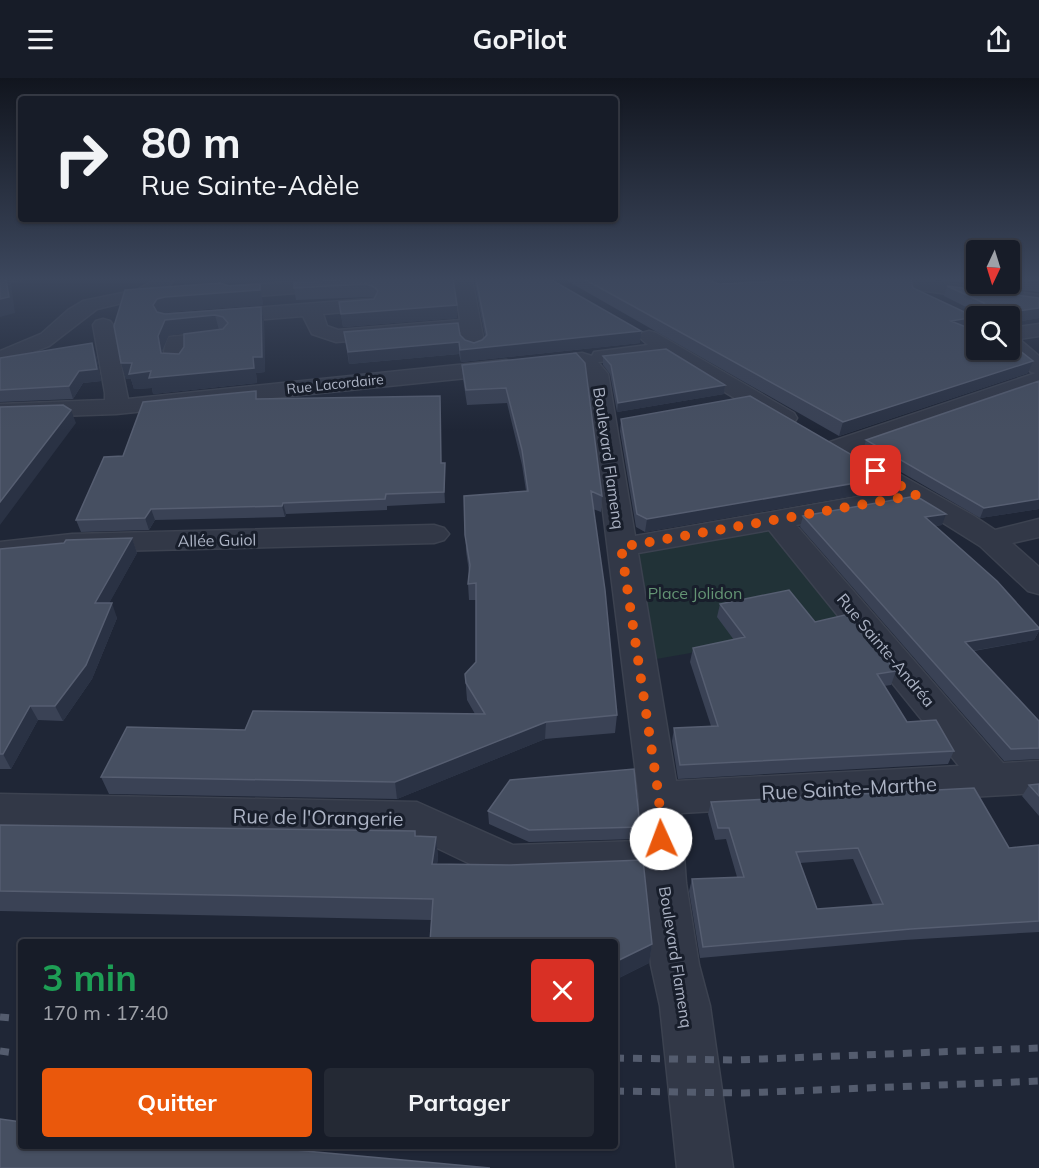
<!DOCTYPE html>
<html lang="fr">
<head>
<meta charset="utf-8">
<style>
  :root { --surface:#171c28; --page:#242934; --text:#f1f3f6; --muted:#9ea1a8; --line:#363a45; --accent:#ea580c }
  body { margin:0; font-family:Mulish,sans-serif; background:var(--page); color:var(--text); height:100vh; display:flex; flex-direction:column; font-size:22px; white-space:nowrap }
  * { box-sizing:border-box; margin:0 }
  p { font-size:20px; color:var(--muted) }
  .icon { flex:none; width:33px; height:33px; fill:none; stroke:currentColor; stroke-width:2; stroke-linecap:round; stroke-linejoin:round }
  .map { position:relative; flex:1; overflow:hidden }
  .side { position:absolute; left:18px; top:861px; width:600px; height:210px; display:flex; flex-direction:column; background:var(--surface); border-radius:6px; box-shadow:0 2px 4px #0004,0 0 0 2px var(--line) }
  .side>* { flex:none }
  .hud { position:absolute; left:18px; top:18px; width:600px; height:126px; border-radius:6px; box-shadow:0 2px 4px #0004,0 0 0 2px var(--line); background:#171c28; color:var(--text); overflow:hidden }
  .needle { width:39px; rotate:184deg }
  .controls { position:absolute; left:966px; top:162px; display:grid; gap:12px }
  .controls a { display:grid; place-items:center; width:54px; height:54px; border-radius:6px; background:var(--surface); box-shadow:0 2px 4px #0004,0 0 0 2px var(--line); font-size:30px }
  .pin { position:absolute; display:grid; place-items:center; width:51px; height:51px; color:#fff; margin:-26px; border-radius:12px; box-shadow:0 3px 9px #0006 }
  .me { position:absolute; width:66px; margin:-33px; rotate:358deg; stroke-linejoin:round; filter:drop-shadow(0 0 4px #0008) }
  .turn { display:flex; align-items:center; gap:21px; height:126px; padding:0 24px; font-size:27px }
  .turn .icon { width:78px; height:78px; stroke-width:2.5 }
  .turn b { display:block; font-size:42px; line-height:51px }
  .round { display:grid; place-items:center; flex:none; width:63px; height:63px; border-radius:6px; background:var(--page) }
  .head { display:flex; align-items:center; justify-content:space-between; height:102px; padding:0 24px }
  h1 { font-size:36px; font-weight:700; line-height:45px; color:#1e9e55 }
  .button { display:flex; gap:12px; margin-top:auto; padding:12px 24px }
  .button a { flex:1; height:69px; border-radius:6px; background:var(--accent); color:#fff; font-size:24px; font-weight:700; line-height:69px; text-align:center }
  .button a+a { background:var(--page); color:var(--text) }
  header { display:flex; justify-content:space-between; align-items:center; height:78px; padding:0 24px; background:var(--surface); font-size:27px; font-weight:700 }
  .map>svg:first-child { display:block }
</style>
</head>
<body>
<header><svg class="icon" aria-label="menu" viewBox="0 0 24 24"><path d="M4 6h16M4 12h16M4 18h16"/></svg>GoPilot<svg class="icon" aria-label="share" viewBox="0 0 24 24"><path d="M12 15V3M7 8l5-5 5 5M5 13v7h14v-7"/></svg></header>
<div class="map">
<svg width="1039" height="1090" viewBox="0 0 1039 1090">
  <rect width="100%" height="100%" fill="#1f2636"/>
  <path fill="#213237" d="M777,443L862,545L639,584L621,469Z"/>
  <g fill="none" stroke-linecap="round" stroke-linejoin="round">
    <defs>
      <path id="minor" d="M156,201H174L167,211L160,216L97,231L49,268L0,286V273L41,256L68,232L83,223L137,212Z
        M341,201H419L416,205L410,206L232,220L225,218L223,214L225,210L232,208Z
        M454,201H472L485,269L481,273L474,275L467,273L463,269L461,254L336,264L312,256L303,238L218,245L211,243L208,239L211,235L218,233L368,221L375,223L378,227L375,231L323,236L327,248L338,252L460,242Z
        M891,201H913L1039,217V229L898,209L892,208L889,204Z
        M103,241L110,243L113,247L128,321L506,282L514,284L517,289L514,294L506,296L116,336L0,340V326L105,322V315L93,247L96,243Z
        M1039,246V258L1019,261L1039,278V308L856,372L974,438L995,452L1039,441V459L1012,465L1039,489V516L1028,513L980,468L913,426L796,447L1003,685L1039,683V715L681,735L686,805L699,887L710,928L733,1090H677L660,928L651,887L642,800L510,805L412,758L0,750V716L417,724L513,767L640,763L639,720L586,298L571,281L574,276L582,275L592,278L594,274L648,267L639,259L642,255L649,253L656,255L794,335L797,340L794,345L785,347L776,345L665,278L598,284L608,296L635,458L891,413L841,383L838,377L827,375L823,370L827,365L1036,295L1031,294L1006,272H1010V250ZM769,452L959,688L676,703L638,475Z
        M228,253L235,255L238,259L235,263L186,268V284L183,289L175,290L167,289C162,281 164,266 169,259Z
        M434,447L444,450L449,456L444,462L434,465L72,474L0,482V464L72,456Z"/>
    </defs>
    <use href="#minor" stroke="#3c4250" stroke-width="3"/>
    <use href="#minor" fill="#323847" fill-rule="evenodd"/>
    <path stroke="#545c6e" stroke-width="7" stroke-dasharray="9 9" stroke-linecap="butt" d="M0,939L21,941
      M0,973L21,976
      M615,980L736,982L1039,970
      M615,1013L743,1015L1039,1003"/>
  </g>
  <path fill="#3a4255" fill-rule="evenodd" d="M349,201H454H453L457,227V240L343,249L339,224L374,220L368,219L296,222L294,210Z
    M475,201H550L640,265L461,284L459,276L349,286L344,254L460,257L465,262L474,265L482,262L485,259L475,207Z
    M564,201H733H718L711,203L719,206L913,210L975,239L970,251L1028,295L839,358Z
    M928,201H976V206H1010V201H1039V214Z
    M260,206L263,227L169,234L164,235L261,229L264,243L265,294L256,295L257,305L153,316L152,310L134,311L131,301H126L121,285L114,248L229,208ZM217,252L179,276L162,275L169,257Z
    M947,208L1039,220V240L1010,245V238H980V236L944,218Z
    M576,275L602,418L601,434L593,431L617,637L615,655L545,661L397,721L109,716L101,699L245,652L475,636L467,622L465,596L476,584V522H469L468,506L469,494L466,473L464,418L526,413L522,387L507,325L467,327L463,301L462,287Z
    M96,277L101,303L83,305L73,321L0,324V280Z
    M603,278L725,307L724,316L617,334L610,296L603,287Z
    M1039,303V431L980,440L863,372L866,362Z
    M440,318L441,385H445V425L387,428V432L286,436L285,439L155,442L149,452L81,454L76,442L123,378L257,321Z
    M621,341L886,412L645,454L636,449L620,353Z
    M803,438L942,447L935,448L1039,550V553L1034,562L974,573L1039,643V681L1004,683L800,449Z
    M132,460L137,475L109,525L117,540L92,601L63,643L38,642L11,691H0V471Z
    M720,526L815,544L896,593L891,607L884,608L907,644L954,673L948,686L678,701L672,663L674,650L711,648L690,584L693,570L734,562L717,539Z
    M1039,706V738L1022,718L1029,707Z
    M711,724L1009,770L1039,767V854L904,862L700,880L689,813L692,801L737,799L726,761L715,762L708,736ZM853,781L873,827L817,831L800,785Z
    M488,733L640,749L638,761L529,764L489,746Z
    M0,747L415,753L416,758L436,759L438,780L437,786L510,787L643,782L652,866L649,885L615,902V864H430L431,842L0,833Z"/>
  <path fill="#2a3244" d="M6,201H34L11,205L15,235L0,239V221Z
    M260,206L263,227L169,234L161,236L157,242L153,227L157,221L165,219Z
    M457,227V240L343,249L341,236Z
    M261,229L264,243L265,294L256,295L257,305L153,316L152,310L134,311L131,301H126L121,285L253,279Z
    M1039,230V240L1010,245V238H984Z
    M215,237L219,252L169,257L162,273L165,290L161,275L158,258L165,242Z
    M975,239L970,251L951,243Z
    M641,253L640,265L461,284L460,272Z
    M459,264V276L349,286L348,274Z
    M92,265L96,277L101,303L83,305L73,321L69,308Z
    M1033,283L1028,295L839,358L843,344Z
    M725,307L724,316L617,334L618,325Z
    M71,332L76,345L0,447V424Z
    M445,385V425L444,414Z
    M890,399L886,412L645,454L647,441Z
    M1039,421V431L980,440L984,430Z
    M283,425L286,436L285,439L282,428Z
    M151,431L155,442L149,452L145,440Z
    M946,436L942,447L921,450L925,439Z
    M132,460L137,475L101,540L95,525Z
    M112,525L117,540L92,601L63,643L55,628Z
    M1039,551V553L1034,562L960,575L965,564Z
    M30,628L38,642L11,691L3,676Z
    M546,644L545,661L397,721L395,704Z
    M436,759L438,780L434,807L432,786Z
    M652,866L649,885L615,902L617,883Z"/>
  <path fill="#464f61" stroke="#565e71" stroke-width="1.5" fill-rule="evenodd" d="M0,201H6L9,219L0,221Z
    M349,201H453L457,227L341,236L339,224L374,221L378,213L374,209L366,206L294,210V205Z
    M476,201H550L641,253L460,272L459,264L348,274L344,254L458,245L460,257L465,262L474,265L482,262L487,257Z
    M584,201H710L711,203L719,206L818,201H904L911,202L913,210L975,239L951,243L976,253V272H1010V267L1015,269L1033,283L843,344Z
    M1022,201H1039V203Z
    M220,205L229,208L260,206V212L165,219L157,221L153,227L157,234L165,236L261,229L262,279H253L254,290L149,300L151,293L129,296L132,285H121L114,248L125,212ZM215,237L223,239L228,245L223,251L184,256V269L179,276L161,275L158,258L165,242Z
    M947,208L1039,220V230L982,238L984,225Z
    M92,265L97,291L79,293L69,308L0,312V280Z
    M666,271L725,307L618,325L611,287L603,278Z
    M576,275L585,285L602,418L591,413L605,512L617,637L546,644L395,704L101,699L127,649L245,652L253,633L485,636L466,605L465,596L476,584V505L468,506L470,487L465,457L464,418L528,413L522,372L506,310L466,312L462,287Z
    M1039,303V421L984,430L866,362Z
    M256,313V321L440,318L441,385H445L444,414L386,416L385,421L283,425L282,428L151,431L145,440L76,442L104,379L123,378L143,324Z
    M750,318L890,399L647,441L637,436L621,341Z
    M63,327L71,332L0,424V329Z
    M916,418L946,436L925,439L997,503L1039,550V551L965,564L1039,643V670L1011,671L803,438Z
    M132,460L95,525H112L86,587L55,628H30L3,676H0V471L64,465L66,462Z
    M789,512L815,544L849,536L896,593L877,596L907,644L936,642L954,673L680,687L674,650L718,648L693,570L745,559L720,526Z
    M634,691L640,749L529,752L488,733L510,702Z
    M1039,706V718L1029,707Z
    M974,710L1009,770L1039,767V843L911,851L703,869L692,801L744,799L729,750H718L711,724ZM858,770L883,826L817,831L796,774Z
    M0,747L415,753V758L436,759L432,786L510,787L643,782L652,866L617,883L616,875H615V864H430L433,821L0,813Z
    M0,1041L21,1044V1068H250L490,1090H0Z"/>
  <linearGradient id="sky" x2="0" y2="1"><stop stop-color="#11151e"/><stop offset="0.57" stop-color="#3c475d"/><stop offset="1" stop-color="#3c475d" stop-opacity="0"/></linearGradient>
  <rect width="1039" height="353" fill="url(#sky)"/>
  <g fill="none" stroke-linecap="round" stroke-linejoin="round">
    <path stroke="#ea580c" stroke-width="10" stroke-dasharray="0 18" d="M661,761L659,720L621,469L916,417L876,393"/>
  </g>
  <g text-anchor="middle" dominant-baseline="central" stroke-width="6" stroke-linejoin="round" paint-order="stroke">
    <g font-size="14" fill="#acb3c4" stroke="#181e2b">
      <text transform="translate(335 306) rotate(-6)">Rue Lacordaire</text>
    </g>
    <g font-size="16" fill="#acb3c4" stroke="#181e2b">
      <text transform="translate(609 380) rotate(82)">Boulevard Flamenq</text>
      <text transform="translate(217 462) rotate(-1)">Allée Guiol</text>
      <text transform="translate(886 572) rotate(50)">Rue Sainte-Andréa</text>
      <text transform="translate(676 879) rotate(81)">Boulevard Flamenq</text>
    </g>
    <g font-size="16" fill="#649474" stroke="#181e2b">
      <text x="695" y="515">Place Jolidon</text>
    </g>
    <g font-size="20" fill="#acb3c4" stroke="#181e2b">
      <text transform="translate(849 710) rotate(-3)">Rue Sainte-Marthe</text>
      <text transform="translate(318 739) rotate(1)">Rue de l'Orangerie</text>
    </g>
  </g>
</svg>
<div class="controls">
<a><svg class="needle" viewBox="-14 -14 28 28"><path d="M0-13l5 13h-10z" fill="#e53935"/><path d="M0 13l5-13h-10z" fill="#9ea1a8"/></svg></a>
<a><svg class="icon" aria-label="search" viewBox="0 0 24 24"><circle cx="10" cy="10" r="6"/><path d="M15 15l6 6"/></svg></a>
</div>
<div class="pin" style="left:876px;top:393px;background:#d93025"><svg class="icon" aria-label="arrive" viewBox="0 0 24 24"><path d="M6 21V4h12l-3 4 3 4H6"/></svg></div>
<svg class="me" style="left:661px;top:761px" viewBox="-20 -20 40 40"><circle r="19" fill="#fff"/><path d="M0-13L10 11 0 6-10 11z" fill="#ea580c"/></svg>
<div class="hud">
<div class="turn"><svg class="icon" aria-label="right" viewBox="0 0 24 24"><path d="M7 20v-9h11M14 6l5 5-5 5"/></svg><div><b>80 m</b>Rue Sainte-Adèle</div></div>
</div>
<section class="side">
<div class="head"><div><h1>3 min</h1><p>170 m · 17:40</p></div><a class="round" style="background:#d93025;color:#fff"><svg class="icon" aria-label="close" viewBox="0 0 24 24"><path d="M6 6l12 12M18 6L6 18"/></svg></a></div>
<div class="button"><a>Quitter</a><a>Partager</a></div>
</section>
</div>
</body>
</html>
